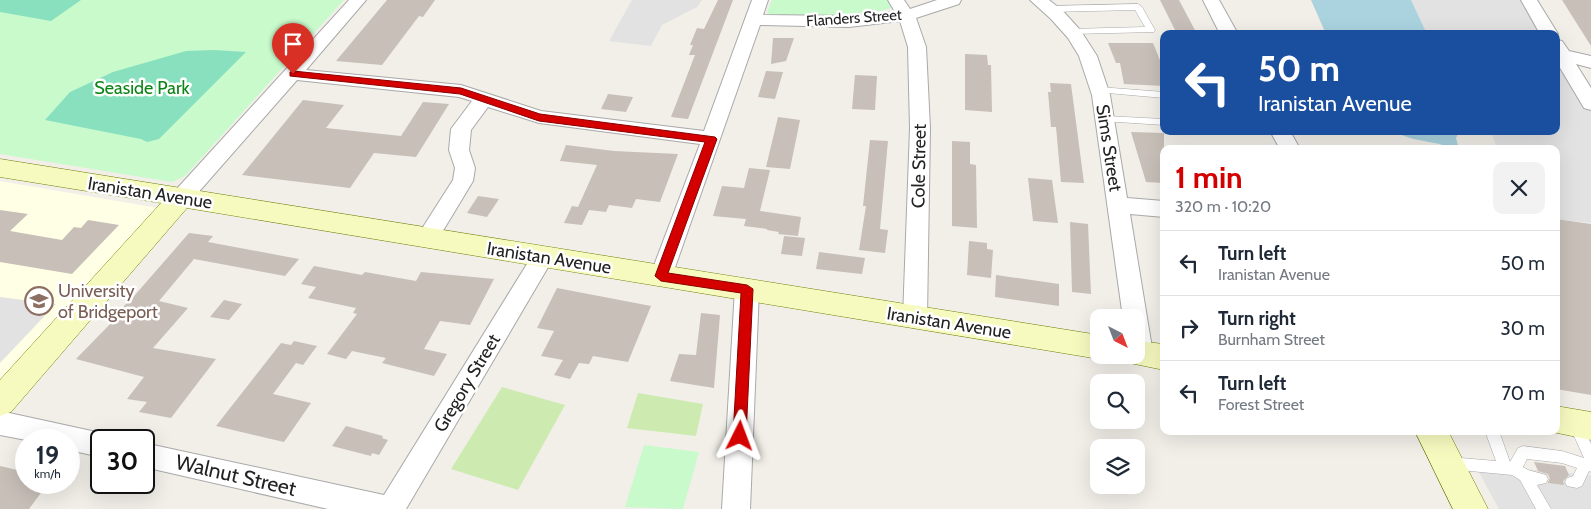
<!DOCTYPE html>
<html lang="en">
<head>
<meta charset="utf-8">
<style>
  :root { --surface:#fff; --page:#f2f2f3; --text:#1f2937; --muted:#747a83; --line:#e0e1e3; --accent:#d40000 }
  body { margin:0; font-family:Cabin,sans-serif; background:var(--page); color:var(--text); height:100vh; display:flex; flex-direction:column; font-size:19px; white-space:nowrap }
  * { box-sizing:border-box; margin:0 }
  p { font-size:16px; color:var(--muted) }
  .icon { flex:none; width:28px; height:28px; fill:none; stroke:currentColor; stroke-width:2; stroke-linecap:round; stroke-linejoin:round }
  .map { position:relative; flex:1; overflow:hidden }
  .panel { position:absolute; left:1160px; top:145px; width:400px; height:290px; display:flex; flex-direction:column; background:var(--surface); border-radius:10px; box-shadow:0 5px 20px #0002 }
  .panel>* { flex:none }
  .guide { position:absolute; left:1160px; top:30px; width:400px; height:105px; border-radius:10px; box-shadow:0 5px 20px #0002; background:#1a4fa0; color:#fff; overflow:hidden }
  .needle { width:32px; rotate:138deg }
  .tools { position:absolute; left:1090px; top:309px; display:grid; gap:10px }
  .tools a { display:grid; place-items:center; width:55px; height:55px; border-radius:10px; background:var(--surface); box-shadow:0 5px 20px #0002; font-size:25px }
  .speed { position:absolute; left:15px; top:429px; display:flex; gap:10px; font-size:25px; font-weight:700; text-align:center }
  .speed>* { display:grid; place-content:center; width:65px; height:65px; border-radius:50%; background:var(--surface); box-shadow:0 5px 20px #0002; line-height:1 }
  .speed small { font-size:12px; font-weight:400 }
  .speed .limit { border:2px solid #111; border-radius:8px; background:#fff; color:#111 }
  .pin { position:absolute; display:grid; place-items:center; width:42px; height:42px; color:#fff; margin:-51px -21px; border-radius:50% 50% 50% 0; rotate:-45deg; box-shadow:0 0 5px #0007 }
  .pin .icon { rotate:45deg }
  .me { position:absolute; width:55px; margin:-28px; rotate:3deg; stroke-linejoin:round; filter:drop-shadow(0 0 4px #0008) }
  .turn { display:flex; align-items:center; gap:18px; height:105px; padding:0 15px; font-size:22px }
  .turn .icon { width:65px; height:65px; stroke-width:2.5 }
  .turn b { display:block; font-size:35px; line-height:42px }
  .round { display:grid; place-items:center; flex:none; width:52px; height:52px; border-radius:10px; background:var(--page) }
  .headline { display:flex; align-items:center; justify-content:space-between; height:85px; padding:0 15px }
  h1 { font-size:30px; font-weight:800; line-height:38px; color:var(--accent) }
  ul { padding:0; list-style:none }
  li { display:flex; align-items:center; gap:15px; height:65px; padding:0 15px; border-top:1px solid var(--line) }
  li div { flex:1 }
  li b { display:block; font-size:19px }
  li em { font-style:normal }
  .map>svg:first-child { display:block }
</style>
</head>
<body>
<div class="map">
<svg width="1591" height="509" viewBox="0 0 1591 509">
  <rect width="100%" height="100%" fill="#f2efe9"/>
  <path fill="#ffffe5" d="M0,181L158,208L0,390Z"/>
  <path fill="#cdebb0" d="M502,387L565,405L518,490L451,469Z
    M638,393L703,404L696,436L627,428Z"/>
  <path fill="#c8facc" d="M0,0H344L185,176L172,182L0,154Z
    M772,0H891L894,7L881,11L832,16H771L767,13Z
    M644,445L699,452L683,509L625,507Z"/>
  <path fill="#88e0be" d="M0,0H81L51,21L0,12Z
    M214,50L246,52L159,139L147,142L141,139L45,120L70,92L113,72L186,51Z"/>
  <path fill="#e2e2e2" d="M632,0H702L697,7L662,25L651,46L609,41Z
    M1411,0H1527L1547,34H1427Z
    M1556,49L1591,108V223L1556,219V149H1497L1491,131H1556Z
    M0,297L56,304L0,363Z
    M1475,465L1591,475V509H1499Z"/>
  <path fill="#aad3df" d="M1311,0H1411L1427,34H1326Z
    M1394,131H1459L1456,138L1459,149C1449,149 1443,144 1434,143C1420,140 1407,139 1394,131Z"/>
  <path fill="#c7bfb8" d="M387,0H435L423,17L419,16L382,65L336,61Z
    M718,0H733L688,119L671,117L695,55H689L693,45H690L697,28L704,29Z
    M1160,0H1179L1197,34H1177Z
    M1562,0H1591V46Z
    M773,38H794L786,61L771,64Z
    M1108,43H1153L1164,70V86L1124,84L1120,63H1116Z
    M965,54L987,55L988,65H991L992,112L965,110Z
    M766,71L783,72L775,99L758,97Z
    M855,75L877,76L875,110L852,109Z
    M1050,83L1071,84L1084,183L1061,182L1056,127H1051L1048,92H1051Z
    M608,94L633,97L626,112L601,109Z
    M303,100L344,105L326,128L401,136L423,102L449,104L416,157L374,153L350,188L242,175Z
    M778,117L800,120L790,169L766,167Z
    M1131,132L1164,133V183L1146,182Z
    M870,140L888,141L880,229L888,230L885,253L859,250L866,206H863Z
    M952,141L970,142V164L976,165L977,228L952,226Z
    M566,145L614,151L678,154L660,202L636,199L632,208L609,205L606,212L589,210L582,225L564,223L572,206L578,207L597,165L560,161Z
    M749,168L770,170L760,211L801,217L798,236L778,234L779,232L767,230V229L744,226L746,219L713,216L722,186L744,188Z
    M1028,178L1052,180L1058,223L1033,221Z
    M478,196L499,199L487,217L467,213Z
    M0,210L28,214L10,231L62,240L74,227L81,228L88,220L119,225L72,274L0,262Z
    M1556,219L1591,224V395L1556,389Z
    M1070,222L1088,224L1091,294L1072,292Z
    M189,233L213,236L208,242L299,259L285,276L194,259L159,301L188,308L153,348L216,359L171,418L139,412L147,402L127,399L144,377L76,359L114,320L111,319L135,295Z
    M784,236L805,238L802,256L781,254Z
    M969,241L987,243V249L993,250L991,278L967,275Z
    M819,252L865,258L862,274L816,269Z
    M314,266L362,275L365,272L416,281L421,272L494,279L470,325L440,321L424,349L447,354L434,376L382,363L386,358L352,351L346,359L327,354L357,314L353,313L356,308L308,298L316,287L301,284Z
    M996,275L1059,284V306L995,297Z
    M557,288L651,306L628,362L593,356L589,364L579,363L570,379L554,375L563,360L541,356L554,331L537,328Z
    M224,300L242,304L229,320L210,317Z
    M701,313L720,315L714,388L670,381L679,354L696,355Z
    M294,341L317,346L303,365L296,363L273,394L311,403L284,442L216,426L281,343L291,345Z
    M346,426L383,436L382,438L388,440L379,455L372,453L371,456L332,446Z
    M1534,462L1565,466L1569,475L1563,481L1564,485L1548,483L1550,478L1548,474L1538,471Z
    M0,466L26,472V482H49L29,509H0Z"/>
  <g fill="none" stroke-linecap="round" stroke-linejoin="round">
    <defs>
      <path id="lane" d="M1138,4L1142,7L1155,30L1154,32L1072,34L1068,31L1069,29L1145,27L1135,10L1050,12L1046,9L1050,6Z
        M1099,87L1164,92V98L1096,92L1094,90Z
        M1105,116L1164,119V125L1102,121L1100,119Z
        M1576,419L1581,421L1591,444V472L1589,471L1582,486L1577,488L1567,486L1565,482L1567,478L1573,476L1577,468L1562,463L1527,459L1523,467L1528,470L1546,475L1548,479L1546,483L1537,485L1551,509H1536L1520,480L1512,475L1449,469L1444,467L1442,463L1444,459L1449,457L1496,461L1485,431H1499L1510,462L1518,448L1523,446L1562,451L1584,458L1569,425L1571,421Z"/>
      <path id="street" d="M349,0H366L306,70L461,85L541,111L704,131L752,0H768L763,15L849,16L895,12L888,0H904L910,9L937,0H961L959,4L916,18L926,47L930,128L927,318L923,325L915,328L907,325L903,318L910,128L908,47L900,21L849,27L760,25L672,276L669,282L661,285L653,282L650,276L700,144L539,123L488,107L471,130L469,150L475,168L473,181L435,244L427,246L419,244L416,238L453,180L455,168L449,150L451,129L472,101L459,97L297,80L189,203L181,206L173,203L170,198L173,193Z
        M1030,0H1049L1063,11L1081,31L1097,56L1110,95L1127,198L1164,201V217L1130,214L1153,354L1150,361L1141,364L1132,361L1129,355H1136V318H1123L1092,95L1079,56L1068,38L1051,19Z
        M1203,0H1219L1238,34H1220Z
        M1521,0H1537L1558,34L1556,36V34H1540Z
        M1556,40L1562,41L1569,51L1591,56V68L1576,64L1591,88V110L1584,108L1556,61Z
        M1270,131H1290L1300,149H1280Z
        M543,248L551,251L554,257L406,509H328L144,467V443L384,495L535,251Z
        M747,280L755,283L759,289L750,509H722L735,289L739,283Z
        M0,411L101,433L110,437L112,440H101V457L69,450V440H26L0,435Z"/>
      <path id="secondary" d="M0,159L1099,335V355H1110L1099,359L187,208L11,412L0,416V380L161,203L0,177Z
        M1136,341L1164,344V370L1125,362L1122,355H1136Z
        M1556,406L1591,412V440L1548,431H1556Z
        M1415,431H1448L1488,509H1453Z"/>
    </defs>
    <use href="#lane" stroke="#a9a9a9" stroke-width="1"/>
    <use href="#street" stroke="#a9a9a9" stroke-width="2"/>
    <use href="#secondary" stroke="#707d05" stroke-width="1"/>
    <use href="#lane" fill="#fff" fill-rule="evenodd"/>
    <use href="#street" fill="#fff" fill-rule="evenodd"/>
    <use href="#secondary" fill="#f7fabf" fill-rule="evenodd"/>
  </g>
  <path fill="#d40000" stroke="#8a0000" d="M293,71L461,88L540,114L715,137L717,139L668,273L747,285L753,289L746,436L744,440L740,442L735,440L733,436L741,293L661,281L655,276L705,142L539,121L460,94L290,76V72Z"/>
  <defs>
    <symbol id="university-ring" viewBox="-11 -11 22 22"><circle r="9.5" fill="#fff" stroke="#8d6e63" stroke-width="1.5"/><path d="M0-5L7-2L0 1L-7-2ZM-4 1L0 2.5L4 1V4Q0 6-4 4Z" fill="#8d6e63"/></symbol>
  </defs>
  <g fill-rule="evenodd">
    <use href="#university-ring" x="23" y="285" width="32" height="32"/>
  </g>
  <g text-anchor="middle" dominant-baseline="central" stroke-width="5" stroke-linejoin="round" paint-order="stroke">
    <g font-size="15" fill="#222" stroke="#fff">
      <text transform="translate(854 18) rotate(-4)">Flanders Street</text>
    </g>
    <g font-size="18" fill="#0c8416" stroke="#fff">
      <text x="142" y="88">Seaside Park</text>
    </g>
    <g font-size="18" fill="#222" stroke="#fff">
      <text transform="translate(1109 148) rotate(81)">Sims Street</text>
      <text transform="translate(919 166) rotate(-89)">Cole Street</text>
      <text transform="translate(150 193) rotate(9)">Iranistan Avenue</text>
      <text transform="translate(549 258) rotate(9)">Iranistan Avenue</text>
      <text transform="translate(949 323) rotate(9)">Iranistan Avenue</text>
      <text transform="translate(467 383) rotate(-59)">Gregory Street</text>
    </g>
    <g font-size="18" fill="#785e54" stroke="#fff" text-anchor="start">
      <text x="58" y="291">University<tspan x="58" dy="21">of Bridgeport</tspan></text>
    </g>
    <g font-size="21" fill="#222" stroke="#fff">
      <text transform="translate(236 475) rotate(13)">Walnut Street</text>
    </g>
  </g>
</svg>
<div class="tools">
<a><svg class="needle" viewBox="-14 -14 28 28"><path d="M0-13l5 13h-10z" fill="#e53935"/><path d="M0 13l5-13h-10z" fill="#747a83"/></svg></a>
<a><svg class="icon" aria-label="search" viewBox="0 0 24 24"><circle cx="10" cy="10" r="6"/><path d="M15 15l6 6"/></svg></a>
<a><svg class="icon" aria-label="layers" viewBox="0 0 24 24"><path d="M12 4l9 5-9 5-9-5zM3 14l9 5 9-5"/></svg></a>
</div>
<div class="speed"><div>19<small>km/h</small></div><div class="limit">30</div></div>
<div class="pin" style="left:293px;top:74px;background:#d93025"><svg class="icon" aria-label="arrive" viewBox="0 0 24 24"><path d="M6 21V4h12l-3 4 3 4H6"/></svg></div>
<svg class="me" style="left:740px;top:436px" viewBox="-20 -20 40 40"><path d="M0-17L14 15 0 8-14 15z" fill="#d40000" stroke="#fff" stroke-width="4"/></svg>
<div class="guide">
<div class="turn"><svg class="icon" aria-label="left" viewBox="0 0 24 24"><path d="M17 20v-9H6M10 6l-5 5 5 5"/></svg><div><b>50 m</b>Iranistan Avenue</div></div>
</div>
<section class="panel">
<div class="headline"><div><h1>1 min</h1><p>320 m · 10:20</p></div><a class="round"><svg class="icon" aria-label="close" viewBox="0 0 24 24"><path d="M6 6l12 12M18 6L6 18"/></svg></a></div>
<ul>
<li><svg class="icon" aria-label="left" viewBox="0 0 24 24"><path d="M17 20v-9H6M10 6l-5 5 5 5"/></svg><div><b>Turn left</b><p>Iranistan Avenue</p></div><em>50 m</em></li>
<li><svg class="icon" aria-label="right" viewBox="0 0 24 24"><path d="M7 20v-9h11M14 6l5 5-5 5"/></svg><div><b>Turn right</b><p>Burnham Street</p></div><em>30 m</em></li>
<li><svg class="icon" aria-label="left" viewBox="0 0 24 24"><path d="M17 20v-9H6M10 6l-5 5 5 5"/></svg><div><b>Turn left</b><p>Forest Street</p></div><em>70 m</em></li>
</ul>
</section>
</div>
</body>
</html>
